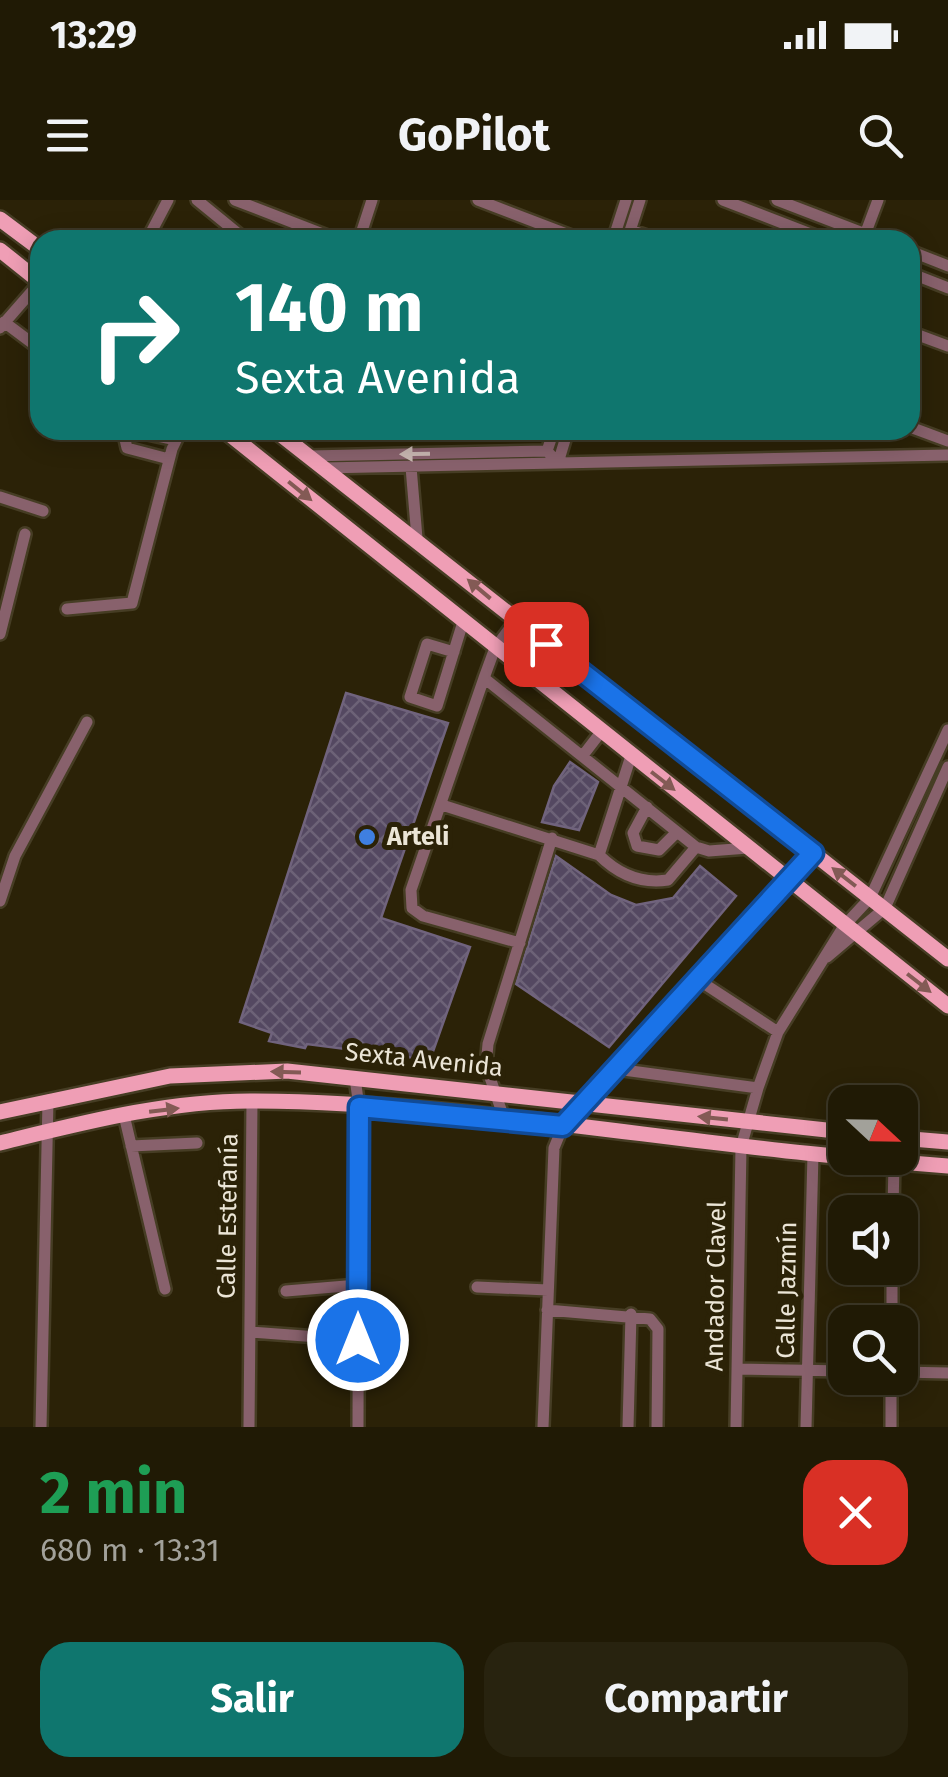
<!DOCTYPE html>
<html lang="es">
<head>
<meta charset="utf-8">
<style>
  :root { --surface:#201a05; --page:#28230f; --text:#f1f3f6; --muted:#a2a19a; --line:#3d3827; --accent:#0f766e }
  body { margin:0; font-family:"Fira Sans",sans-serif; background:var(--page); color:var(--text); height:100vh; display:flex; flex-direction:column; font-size:38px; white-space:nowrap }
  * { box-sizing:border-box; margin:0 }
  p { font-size:32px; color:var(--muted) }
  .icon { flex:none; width:55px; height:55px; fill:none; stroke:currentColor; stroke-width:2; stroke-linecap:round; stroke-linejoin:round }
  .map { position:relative; height:1227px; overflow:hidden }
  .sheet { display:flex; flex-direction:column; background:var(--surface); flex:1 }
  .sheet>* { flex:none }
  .top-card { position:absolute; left:30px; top:30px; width:890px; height:210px; border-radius:30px; box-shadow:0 5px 25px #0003,0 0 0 2px var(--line); background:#0f766e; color:#fff; overflow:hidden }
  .needle { width:65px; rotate:112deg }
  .controls { position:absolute; left:828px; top:885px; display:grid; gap:20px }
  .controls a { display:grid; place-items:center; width:90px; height:90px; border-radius:20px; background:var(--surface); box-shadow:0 5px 25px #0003,0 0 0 2px var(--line); font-size:50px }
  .pin { position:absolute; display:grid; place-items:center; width:85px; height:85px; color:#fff; margin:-42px; border-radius:20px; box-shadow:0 5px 15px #0006 }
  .me { position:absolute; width:110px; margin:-55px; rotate:0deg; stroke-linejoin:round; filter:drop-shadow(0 0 8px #0008) }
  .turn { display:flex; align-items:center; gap:35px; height:210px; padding:0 40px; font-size:45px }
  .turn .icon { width:130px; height:130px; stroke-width:2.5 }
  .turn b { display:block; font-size:70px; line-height:85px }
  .round { display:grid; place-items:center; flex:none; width:105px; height:105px; border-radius:30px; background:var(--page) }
  .head { display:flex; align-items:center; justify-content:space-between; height:170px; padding:0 40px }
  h1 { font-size:60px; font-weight:700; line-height:75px; color:#1e9e55 }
  .primary-button { display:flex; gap:20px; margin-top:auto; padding:20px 40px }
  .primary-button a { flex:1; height:115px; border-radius:30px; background:var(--accent); color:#fff; font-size:40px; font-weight:700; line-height:115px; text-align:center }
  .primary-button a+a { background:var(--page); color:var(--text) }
  .status { display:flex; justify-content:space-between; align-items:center; height:70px; padding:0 50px; background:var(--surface); direction:ltr }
  .status svg { height:28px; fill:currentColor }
  header { display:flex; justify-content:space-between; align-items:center; height:130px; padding:0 40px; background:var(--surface); font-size:45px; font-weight:700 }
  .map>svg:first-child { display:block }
</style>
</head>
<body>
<div class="status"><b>13:29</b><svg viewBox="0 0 49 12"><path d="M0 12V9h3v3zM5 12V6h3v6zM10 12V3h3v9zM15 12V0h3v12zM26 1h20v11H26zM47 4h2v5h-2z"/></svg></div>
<header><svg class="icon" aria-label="menu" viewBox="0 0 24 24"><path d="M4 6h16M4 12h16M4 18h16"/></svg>GoPilot<svg class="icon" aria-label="search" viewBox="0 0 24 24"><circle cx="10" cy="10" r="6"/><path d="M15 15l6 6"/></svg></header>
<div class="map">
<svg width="948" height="1227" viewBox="0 0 948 1227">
  <defs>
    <pattern id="building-cross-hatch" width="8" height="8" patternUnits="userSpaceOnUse" patternTransform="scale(2.5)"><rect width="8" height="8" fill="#544861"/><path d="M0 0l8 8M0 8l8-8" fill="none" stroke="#6d6277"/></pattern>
  </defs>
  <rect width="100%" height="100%" fill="#2b2207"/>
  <path fill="url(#building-cross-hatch)" stroke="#70637d" stroke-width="2.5" d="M346,493L448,523L381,718L470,747L430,860L307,844L305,848L269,841L272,833L240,822Z
    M570,562L598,582L579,630L542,622L554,586Z
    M556,656L611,695L636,705L673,698L700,666L736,696L609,847L516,784Z"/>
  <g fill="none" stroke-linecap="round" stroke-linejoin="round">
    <defs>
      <path id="minor" d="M197,0L246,40
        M235,0L338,40
        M478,0L582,40
        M723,0L826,40
        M777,0L881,40
        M630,30L659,40
        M147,40L168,0
        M359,40L372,0
        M613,40L626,0
        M627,40L640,0
        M863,40L878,0
        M910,51L948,66
        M910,73L948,88
        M4,122L40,149
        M0,128L40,82
        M910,132L948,146
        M910,227L948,241
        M129,230L124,235L127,248L169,259
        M129,230L175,240
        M547,251L558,263L948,255
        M547,251L554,230
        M309,256L547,251
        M411,267L417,338
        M324,268L558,263L568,230
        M0,297L43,311
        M67,409L132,403L172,249L181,230
        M0,434L25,334
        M454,452L427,444L410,497L437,506L463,422
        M484,478L495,448L516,420
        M584,554L601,532
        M631,556L599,655C618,674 641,684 668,680L696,647
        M442,605L599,655
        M647,607L633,633L637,646L659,650L677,632
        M0,701L15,656L87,522
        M520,743L423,716L412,708L411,690L484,478L696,647L709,651L748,648
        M827,757L885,708L948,567
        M700,781L778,832
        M616,869L758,888
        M355,878L359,907L358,1227
        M124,915L165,1089
        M505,921L486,866L488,844L552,638
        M131,946L197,943
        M893,1012L894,961
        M477,1087L548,1090
        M286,1091L358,1085
        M547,1110L650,1119L658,1129L657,1227
        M892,1122V1068
        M250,1132L358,1140
        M737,1169L845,1171
        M900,1172L948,1173
        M41,1227L48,900
        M249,1227L252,901
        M543,1227L554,948L563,926L813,653
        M628,1227L631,1114
        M736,1227L741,947L758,888L778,832L844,726L870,698L948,530
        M806,1227L813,954
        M891,1227V1178"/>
      <path id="major" d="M0,19L40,49
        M0,50L40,82
        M224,230L948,806
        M275,230L948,759
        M0,912L170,876L287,871L845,932
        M900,938L948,942
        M0,943C82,923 169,900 255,901C452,902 649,939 845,957
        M850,958L948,966"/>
    </defs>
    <use href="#minor" stroke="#463d24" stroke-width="16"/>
    <use href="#major" stroke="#463d24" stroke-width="20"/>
    <use href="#minor" stroke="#88616c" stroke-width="11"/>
    <use href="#major" stroke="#ef9eb5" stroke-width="15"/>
  </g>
  <defs><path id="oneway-solid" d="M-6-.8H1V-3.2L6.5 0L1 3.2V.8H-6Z" transform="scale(2.5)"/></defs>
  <use fill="#c8b7b1" href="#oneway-solid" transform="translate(415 254) rotate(179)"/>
  <g fill="#835a55">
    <use href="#oneway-solid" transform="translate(300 291) rotate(39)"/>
    <use href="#oneway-solid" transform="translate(479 389) rotate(-140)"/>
    <use href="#oneway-solid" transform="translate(663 581) rotate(38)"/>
    <use href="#oneway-solid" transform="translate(844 677) rotate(-142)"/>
    <use href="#oneway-solid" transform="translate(919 783) rotate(38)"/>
    <use href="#oneway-solid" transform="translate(286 872) rotate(-178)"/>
    <use href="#oneway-solid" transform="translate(164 910) rotate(-7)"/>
    <use href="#oneway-solid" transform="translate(713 918) rotate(-174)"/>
  </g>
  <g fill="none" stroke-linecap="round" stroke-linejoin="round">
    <defs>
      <path id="route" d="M358,1140L359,907L563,926L813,653L546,444"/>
    </defs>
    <use href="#route" stroke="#114b97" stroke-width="25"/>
    <use href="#route" stroke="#1a73e8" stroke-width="18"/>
  </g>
  <circle fill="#3f7fe0" stroke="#2b2207" stroke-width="4" cx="367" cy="637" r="10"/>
  <g text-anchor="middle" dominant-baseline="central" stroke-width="10" stroke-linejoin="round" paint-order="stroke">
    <g font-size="25" font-weight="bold" fill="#ebe5d6" stroke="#2b2207" text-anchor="start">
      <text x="387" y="637">Arteli</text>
    </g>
    <g font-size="25" fill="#ebe5d6" stroke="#2b2207">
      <text transform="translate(424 860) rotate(6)">Sexta Avenida</text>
      <text transform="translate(228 1016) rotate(-89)">Calle Estefanía</text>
      <text transform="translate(716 1086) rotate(-89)">Andador Clavel</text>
      <text transform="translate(787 1090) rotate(-89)">Calle Jazmín</text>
    </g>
  </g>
</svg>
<div class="controls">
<a><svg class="needle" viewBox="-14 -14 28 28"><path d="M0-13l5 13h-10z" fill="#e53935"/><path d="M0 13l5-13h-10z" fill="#a2a19a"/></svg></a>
<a><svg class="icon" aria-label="sound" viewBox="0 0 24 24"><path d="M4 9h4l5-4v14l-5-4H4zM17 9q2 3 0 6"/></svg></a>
<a><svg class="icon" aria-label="search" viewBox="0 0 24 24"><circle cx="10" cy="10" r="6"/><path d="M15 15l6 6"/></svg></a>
</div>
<div class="pin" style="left:546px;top:444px;background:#d93025"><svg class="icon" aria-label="arrive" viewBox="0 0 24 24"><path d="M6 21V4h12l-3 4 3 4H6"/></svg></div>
<svg class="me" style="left:358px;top:1140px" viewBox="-20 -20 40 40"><circle r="17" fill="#1a73e8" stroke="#fff" stroke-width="3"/><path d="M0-11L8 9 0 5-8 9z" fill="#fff"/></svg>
<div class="top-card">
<div class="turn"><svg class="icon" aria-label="right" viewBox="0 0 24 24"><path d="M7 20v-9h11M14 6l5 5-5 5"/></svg><div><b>140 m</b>Sexta Avenida</div></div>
</div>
</div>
<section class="sheet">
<div class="head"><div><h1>2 min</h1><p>680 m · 13:31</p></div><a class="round" style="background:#d93025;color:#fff"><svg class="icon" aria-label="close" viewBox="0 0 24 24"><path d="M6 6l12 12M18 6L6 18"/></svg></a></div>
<div class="primary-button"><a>Salir</a><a>Compartir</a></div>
</section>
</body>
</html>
